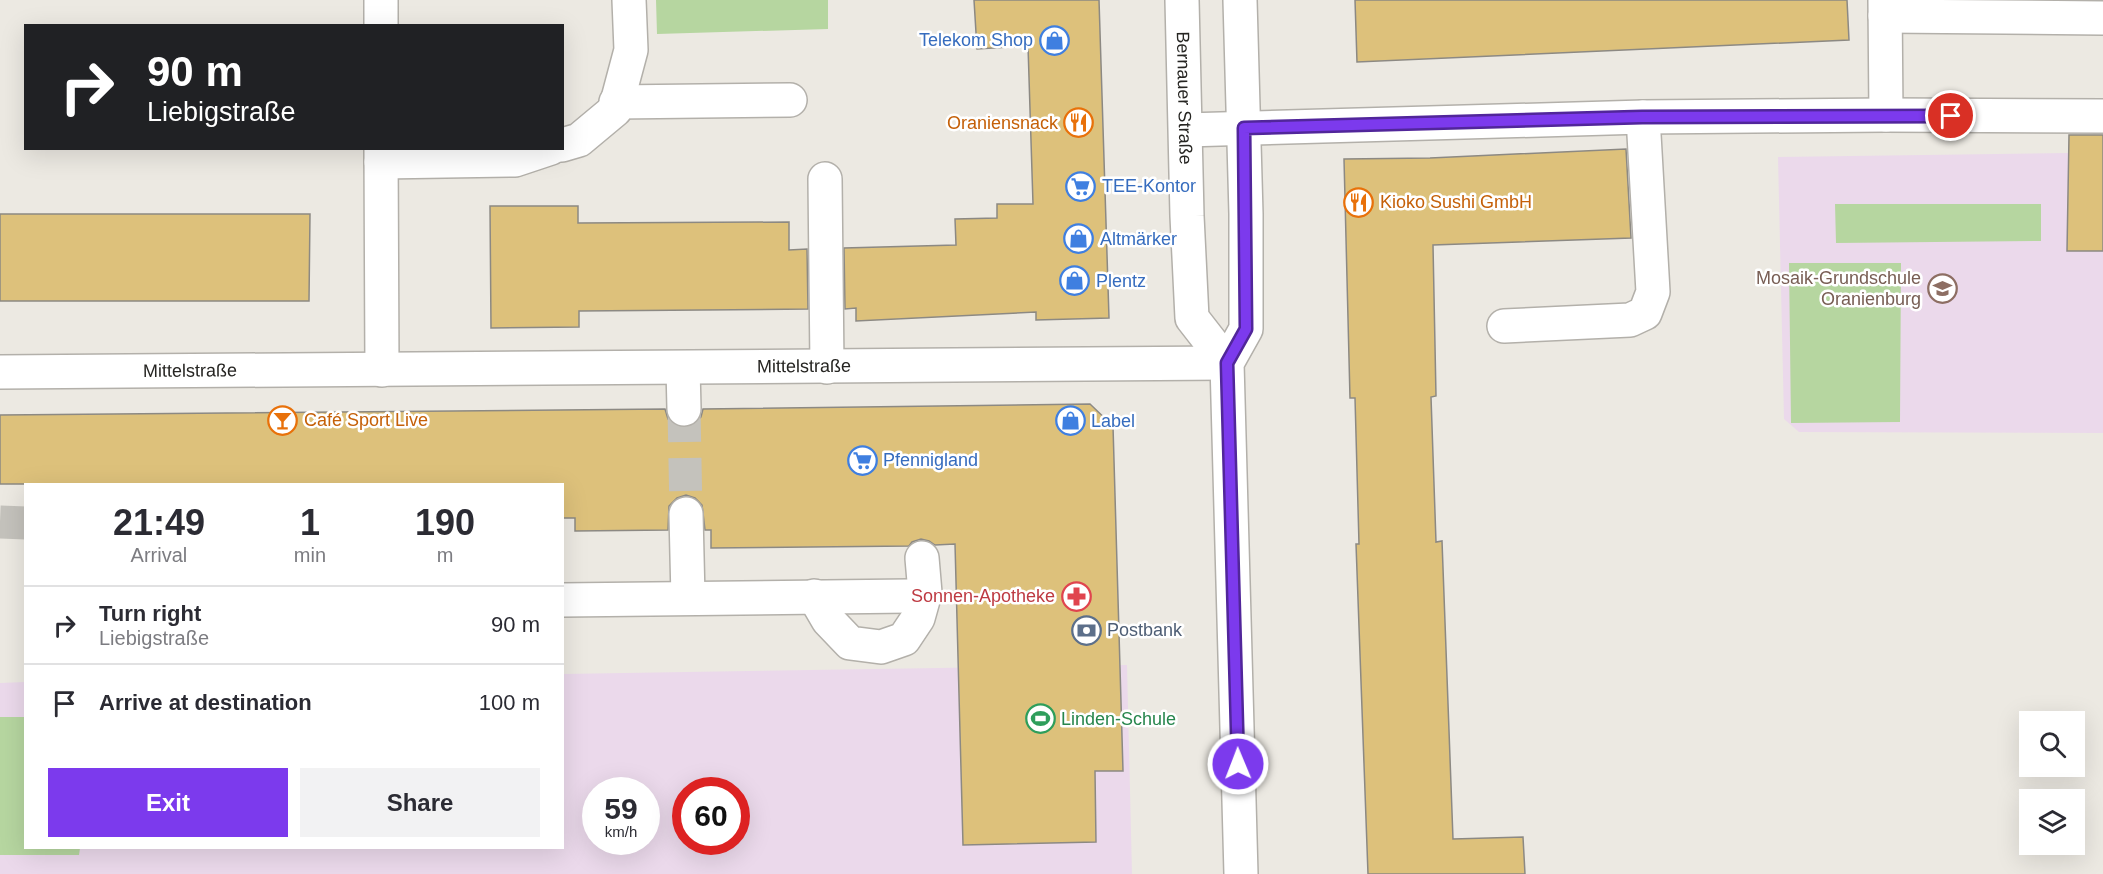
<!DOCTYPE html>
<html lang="en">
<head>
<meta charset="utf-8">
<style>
  :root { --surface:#fff; --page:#f2f2f3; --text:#2b2b33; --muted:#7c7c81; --line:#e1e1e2; --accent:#7c3aed }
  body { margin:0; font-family:Helvetica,sans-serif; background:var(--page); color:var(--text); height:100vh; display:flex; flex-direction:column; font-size:22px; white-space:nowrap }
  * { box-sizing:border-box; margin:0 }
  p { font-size:20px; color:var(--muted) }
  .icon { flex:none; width:33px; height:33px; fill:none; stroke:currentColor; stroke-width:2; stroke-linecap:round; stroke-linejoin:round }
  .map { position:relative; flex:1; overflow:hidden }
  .details { position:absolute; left:24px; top:483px; width:540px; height:366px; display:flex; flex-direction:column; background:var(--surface); border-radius:0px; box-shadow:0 6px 24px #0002 }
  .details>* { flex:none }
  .hud { position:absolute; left:24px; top:24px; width:540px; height:126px; border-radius:0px; box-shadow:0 6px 24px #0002; background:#202124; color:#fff; overflow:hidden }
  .tools { position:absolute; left:2019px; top:711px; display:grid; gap:12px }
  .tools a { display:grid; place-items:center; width:66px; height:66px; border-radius:0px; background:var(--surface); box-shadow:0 6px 24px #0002; font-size:30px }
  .speed { position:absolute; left:582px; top:777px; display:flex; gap:12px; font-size:30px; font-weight:700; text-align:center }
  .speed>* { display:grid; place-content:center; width:78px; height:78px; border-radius:50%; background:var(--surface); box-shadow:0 6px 24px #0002; line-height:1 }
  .speed small { font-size:15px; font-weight:400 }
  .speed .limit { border:9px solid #d22; background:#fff; color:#111 }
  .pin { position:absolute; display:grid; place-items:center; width:51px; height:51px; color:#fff; margin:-26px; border:3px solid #fff; border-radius:50%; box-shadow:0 2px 6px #0007 }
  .me { position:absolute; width:66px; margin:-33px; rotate:359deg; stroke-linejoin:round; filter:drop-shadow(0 0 4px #0008) }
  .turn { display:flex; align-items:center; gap:21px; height:126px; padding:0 24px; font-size:27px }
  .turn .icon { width:78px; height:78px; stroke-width:2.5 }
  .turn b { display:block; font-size:42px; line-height:51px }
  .eta { display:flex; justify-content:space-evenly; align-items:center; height:102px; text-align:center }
  .eta b { font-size:36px; font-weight:700; line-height:42px }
  .action { display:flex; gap:12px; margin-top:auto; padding:12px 24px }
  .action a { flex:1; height:69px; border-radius:0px; background:var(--accent); color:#fff; font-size:24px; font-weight:700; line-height:69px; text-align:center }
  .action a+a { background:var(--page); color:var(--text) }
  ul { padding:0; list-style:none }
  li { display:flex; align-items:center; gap:18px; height:78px; padding:0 24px; border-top:2px solid var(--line) }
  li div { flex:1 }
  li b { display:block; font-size:22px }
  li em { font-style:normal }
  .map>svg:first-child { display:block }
</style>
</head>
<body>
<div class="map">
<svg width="2103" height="874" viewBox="0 0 2103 874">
  <rect width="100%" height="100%" fill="#ece9e2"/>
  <path fill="#ebd9eb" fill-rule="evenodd" d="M2068,153L2103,154V433L1799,432L1784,419L1778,157Z
    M1127,665L1132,874H0V683L25,682L26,848H562L563,674ZM596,790H646V842H596ZM686,790H736V842H686Z"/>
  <path fill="#b6d6a0" d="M656,0H828V29L657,34Z
    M1835,204H2041V241L1836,243Z
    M1789,263H1901L1900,422L1791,423Z
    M0,717H25L26,848H80L79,855H0Z"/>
  <path fill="#ddc17b" stroke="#8c8983" stroke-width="1.5" d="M974,0H1099L1109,318L1036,320V312L856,321V308L845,309L844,248L956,245L955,219L997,218V204H1033L1028,46L977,49Z
    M1355,0H1847L1849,40L1357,62Z
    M2069,135H2103V251H2067Z
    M1626,149L1631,238L1433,245L1436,396L1431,397L1436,542L1442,541L1453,839L1523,837L1525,874H1368L1356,544H1359L1355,398H1350L1344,159L1430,158Z
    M490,206H578V223L789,222V250L807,249L808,309L579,311V327L491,328Z
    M0,214H310L309,301H0Z
    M1090,404L1113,426L1123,771H1095L1096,842L963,845L955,544L935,545L929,541L921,539L912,542L909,546L711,548V530H705L702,505L695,498L686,495L677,498L669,506L668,530L575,531V518H562V484H0V415L665,409L668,419L675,425L684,428L694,425L701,417L703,409Z"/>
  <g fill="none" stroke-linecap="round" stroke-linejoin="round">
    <path stroke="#c4c2bc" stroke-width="33" stroke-dasharray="33 16" stroke-linecap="butt" d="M684,409L686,514
      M0,522L26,523"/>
    <defs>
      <g id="minor">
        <path d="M381,0V26"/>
        <path d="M1885,0L1886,115"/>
        <path d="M1885,16L2103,18"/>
        <path d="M616,102L790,100"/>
        <path d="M1186,130L1643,117L1886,115L2103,116"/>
        <path d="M562,145L579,140L615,110L631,50L629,0"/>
        <path d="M381,148L382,370"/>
        <path d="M381,162L515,160L551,148"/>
        <path d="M825,179L827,367"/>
        <path d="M1504,326L1630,320L1645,313L1653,292L1643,117"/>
        <path d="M683,368L684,409"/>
        <path id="s1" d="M0,372L1227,363"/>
        <path d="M686,514L688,598"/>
        <path d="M814,596L828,620L850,643L881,647L904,639L918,618L925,593L922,558"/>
        <path d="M562,600L910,596"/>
      </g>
      <g id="major">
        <path id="s2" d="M1182,0L1187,216L1192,318L1227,363"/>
        <path d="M1240,0L1246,214V329L1227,363L1241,874"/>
      </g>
    </defs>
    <use href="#minor" stroke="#b3b0aa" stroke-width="36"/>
    <use href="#major" stroke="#b3b0aa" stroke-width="36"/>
    <use href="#minor" stroke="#fff" stroke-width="33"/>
    <use href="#major" stroke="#fff" stroke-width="33"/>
  </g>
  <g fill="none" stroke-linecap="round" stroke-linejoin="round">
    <defs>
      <path id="route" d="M1238,764L1227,363L1246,329L1244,128L1642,117L1951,116"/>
    </defs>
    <use href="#route" stroke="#51269a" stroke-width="15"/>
    <use href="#route" stroke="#7c3aed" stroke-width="10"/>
  </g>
  <defs>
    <symbol id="shop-ring" viewBox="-11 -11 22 22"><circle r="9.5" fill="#fff" stroke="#3f7fe0" stroke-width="1.5"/><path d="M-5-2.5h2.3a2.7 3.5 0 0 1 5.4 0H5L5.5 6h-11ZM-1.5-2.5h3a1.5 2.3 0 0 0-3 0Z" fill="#3f7fe0"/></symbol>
    <symbol id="restaurant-ring" viewBox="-11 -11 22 22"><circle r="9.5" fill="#fff" stroke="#e8710a" stroke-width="1.5"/><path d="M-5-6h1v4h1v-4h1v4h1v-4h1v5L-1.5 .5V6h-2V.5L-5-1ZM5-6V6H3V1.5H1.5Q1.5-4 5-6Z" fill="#e8710a"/></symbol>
    <symbol id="supermarket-ring" viewBox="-11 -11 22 22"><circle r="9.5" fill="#fff" stroke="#3f7fe0" stroke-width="1.5"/><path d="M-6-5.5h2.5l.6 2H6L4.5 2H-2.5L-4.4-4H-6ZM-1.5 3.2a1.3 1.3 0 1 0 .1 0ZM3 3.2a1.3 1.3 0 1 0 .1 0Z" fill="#3f7fe0"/></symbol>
    <symbol id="school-ring" viewBox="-11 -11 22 22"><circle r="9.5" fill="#fff" stroke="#8d6e63" stroke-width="1.5"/><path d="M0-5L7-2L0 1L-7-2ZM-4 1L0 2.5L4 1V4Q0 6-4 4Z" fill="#8d6e63"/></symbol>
    <symbol id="bar-ring" viewBox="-11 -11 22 22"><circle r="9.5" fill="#fff" stroke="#e8710a" stroke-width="1.5"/><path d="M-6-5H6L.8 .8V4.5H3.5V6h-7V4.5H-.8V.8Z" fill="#e8710a"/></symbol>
    <symbol id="pharmacy-ring" viewBox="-11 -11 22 22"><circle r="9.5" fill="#fff" stroke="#e0444e" stroke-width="1.5"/><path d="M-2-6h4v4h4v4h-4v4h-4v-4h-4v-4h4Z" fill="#e0444e"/></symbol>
    <symbol id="bank-ring" viewBox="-11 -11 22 22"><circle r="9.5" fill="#fff" stroke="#5c6f8a" stroke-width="1.5"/><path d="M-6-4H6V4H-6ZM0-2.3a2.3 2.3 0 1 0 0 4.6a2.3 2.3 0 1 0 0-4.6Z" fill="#5c6f8a"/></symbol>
    <symbol id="stadium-ring" viewBox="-11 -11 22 22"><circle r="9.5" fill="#fff" stroke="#2e9e5b" stroke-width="1.5"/><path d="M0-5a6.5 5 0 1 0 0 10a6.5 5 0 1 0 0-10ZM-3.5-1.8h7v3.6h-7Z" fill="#2e9e5b"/></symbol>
  </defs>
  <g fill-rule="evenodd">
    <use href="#shop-ring" x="1038" y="24" width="33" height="33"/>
    <use href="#restaurant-ring" x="1062" y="106" width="33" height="33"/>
    <use href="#supermarket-ring" x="1064" y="170" width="33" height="33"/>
    <use href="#restaurant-ring" x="1342" y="186" width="33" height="33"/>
    <use href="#shop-ring" x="1062" y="222" width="33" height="33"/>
    <use href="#shop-ring" x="1058" y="264" width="33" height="33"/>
    <use href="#school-ring" x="1926" y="272" width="33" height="33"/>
    <use href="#bar-ring" x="266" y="404" width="33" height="33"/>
    <use href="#shop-ring" x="1054" y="404" width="33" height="33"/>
    <use href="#supermarket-ring" x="846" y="444" width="33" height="33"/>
    <use href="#pharmacy-ring" x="1060" y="580" width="33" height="33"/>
    <use href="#bank-ring" x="1070" y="614" width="33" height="33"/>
    <use href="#stadium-ring" x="1024" y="702" width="33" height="33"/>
  </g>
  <g text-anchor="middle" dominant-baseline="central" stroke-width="5" stroke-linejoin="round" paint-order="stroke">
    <g font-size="18" fill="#366cbe" stroke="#fff" text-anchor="start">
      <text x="1033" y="40" text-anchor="end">Telekom Shop</text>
      <text x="1102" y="186">TEE-Kontor</text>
      <text x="1100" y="239">Altmärker</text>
      <text x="1096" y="281">Plentz</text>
      <text x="1091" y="421">Label</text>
      <text x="883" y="460">Pfennigland</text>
    </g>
    <g font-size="18" fill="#262522" stroke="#fff">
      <text stroke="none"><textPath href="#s2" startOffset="98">Bernauer Straße</textPath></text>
      <text stroke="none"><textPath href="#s1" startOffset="804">Mittelstraße</textPath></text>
      <text stroke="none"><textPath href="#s1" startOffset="190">Mittelstraße</textPath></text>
    </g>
    <g font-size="18" fill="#c56008" stroke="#fff" text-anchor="start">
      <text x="1058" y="123" text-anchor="end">Oraniensnack</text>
      <text x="1380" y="202">Kioko Sushi GmbH</text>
      <text x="304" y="420">Café Sport Live</text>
    </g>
    <g font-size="18" fill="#785e54" stroke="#fff" text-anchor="end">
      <text x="1921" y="278">Mosaik-Grundschule<tspan x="1921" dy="21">Oranienburg</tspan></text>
    </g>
    <g font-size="18" fill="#be3a42" stroke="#fff" text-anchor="end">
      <text x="1055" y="596">Sonnen-Apotheke</text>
    </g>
    <g font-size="18" fill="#4e5e75" stroke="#fff" text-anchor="start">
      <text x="1107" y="630">Postbank</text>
    </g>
    <g font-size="18" fill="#27864d" stroke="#fff" text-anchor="start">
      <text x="1061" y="719">Linden-Schule</text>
    </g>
  </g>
</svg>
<div class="tools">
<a><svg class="icon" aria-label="search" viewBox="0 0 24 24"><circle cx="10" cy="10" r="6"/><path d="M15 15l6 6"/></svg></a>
<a><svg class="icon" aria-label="layers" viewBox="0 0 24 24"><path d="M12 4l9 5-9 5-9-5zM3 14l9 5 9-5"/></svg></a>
</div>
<div class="speed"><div>59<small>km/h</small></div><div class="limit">60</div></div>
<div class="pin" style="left:1951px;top:116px;background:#d93025"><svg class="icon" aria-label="arrive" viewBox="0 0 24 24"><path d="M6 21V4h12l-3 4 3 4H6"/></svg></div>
<svg class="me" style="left:1238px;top:764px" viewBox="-20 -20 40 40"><circle r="17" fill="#7c3aed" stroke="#fff" stroke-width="3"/><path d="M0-11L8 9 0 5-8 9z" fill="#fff"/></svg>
<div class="hud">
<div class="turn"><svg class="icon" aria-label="right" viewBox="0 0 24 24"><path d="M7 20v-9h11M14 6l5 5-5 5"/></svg><div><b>90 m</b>Liebigstraße</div></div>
</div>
<section class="details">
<div class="eta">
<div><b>21:49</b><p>Arrival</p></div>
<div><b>1</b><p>min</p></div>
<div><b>190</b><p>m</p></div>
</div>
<ul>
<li><svg class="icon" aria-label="right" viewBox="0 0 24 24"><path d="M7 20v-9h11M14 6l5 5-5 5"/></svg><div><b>Turn right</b><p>Liebigstraße</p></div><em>90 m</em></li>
<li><svg class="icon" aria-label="arrive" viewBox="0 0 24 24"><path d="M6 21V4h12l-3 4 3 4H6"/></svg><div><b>Arrive at destination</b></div><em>100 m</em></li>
</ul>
<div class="action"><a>Exit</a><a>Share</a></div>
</section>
</div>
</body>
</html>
